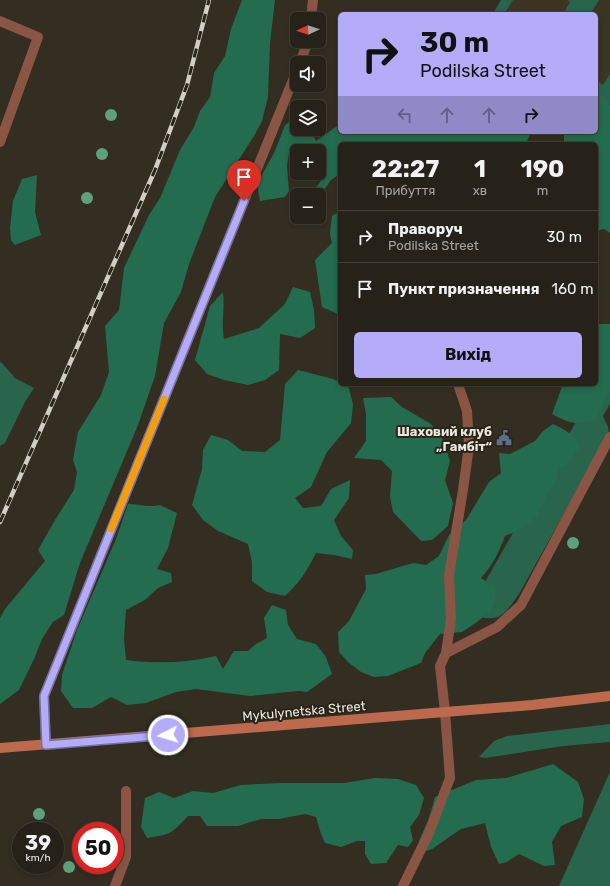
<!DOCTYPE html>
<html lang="uk">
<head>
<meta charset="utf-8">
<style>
  :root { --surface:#262219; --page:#2e2a22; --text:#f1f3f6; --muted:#a4a4a2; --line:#423f38; --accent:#b4acf9 }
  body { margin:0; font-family:Rubik,sans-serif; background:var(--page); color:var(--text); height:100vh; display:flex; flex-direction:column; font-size:15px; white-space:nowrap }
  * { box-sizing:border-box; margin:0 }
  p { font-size:13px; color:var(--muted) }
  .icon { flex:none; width:22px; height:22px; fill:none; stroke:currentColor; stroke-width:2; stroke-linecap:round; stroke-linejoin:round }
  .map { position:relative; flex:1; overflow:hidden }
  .details { position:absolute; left:338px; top:142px; width:260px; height:244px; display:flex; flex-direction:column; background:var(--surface); border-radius:6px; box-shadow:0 2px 6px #0003,0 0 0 1px var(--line) }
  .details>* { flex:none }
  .guide { position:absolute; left:338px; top:12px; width:260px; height:122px; border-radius:6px; box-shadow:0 2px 6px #0003,0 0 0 1px var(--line); background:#b4acf9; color:#111; overflow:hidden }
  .needle { width:26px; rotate:267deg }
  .fabs { position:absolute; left:290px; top:12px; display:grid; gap:8px }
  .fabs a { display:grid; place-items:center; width:36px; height:36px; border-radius:6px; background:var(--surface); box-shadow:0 2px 6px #0003,0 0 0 1px var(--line); font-size:20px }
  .speed { position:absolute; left:12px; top:822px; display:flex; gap:8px; font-size:20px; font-weight:700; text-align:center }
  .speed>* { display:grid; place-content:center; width:52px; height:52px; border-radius:50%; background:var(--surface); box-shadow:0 2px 6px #0003,0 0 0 1px var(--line); line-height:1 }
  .speed small { font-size:10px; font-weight:400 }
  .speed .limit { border:6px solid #d22; background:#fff; color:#111 }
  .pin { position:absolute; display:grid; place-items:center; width:34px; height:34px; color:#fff; margin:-41px -17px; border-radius:50% 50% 50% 0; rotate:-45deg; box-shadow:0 0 4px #0007 }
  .pin .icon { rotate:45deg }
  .me { position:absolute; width:44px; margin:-22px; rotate:265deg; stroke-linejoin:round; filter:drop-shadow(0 0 3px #0008) }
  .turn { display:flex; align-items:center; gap:14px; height:84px; padding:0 16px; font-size:18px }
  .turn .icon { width:52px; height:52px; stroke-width:2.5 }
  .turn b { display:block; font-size:28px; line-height:34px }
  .lanes { display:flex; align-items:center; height:38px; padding:0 16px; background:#0003; justify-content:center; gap:20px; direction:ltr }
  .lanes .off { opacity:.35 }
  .eta { display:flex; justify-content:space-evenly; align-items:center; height:68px; text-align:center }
  .eta b { font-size:24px; font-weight:700; line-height:28px }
  .action { display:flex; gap:8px; margin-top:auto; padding:8px 16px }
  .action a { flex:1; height:46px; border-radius:6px; background:var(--accent); color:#111; font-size:16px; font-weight:700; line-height:46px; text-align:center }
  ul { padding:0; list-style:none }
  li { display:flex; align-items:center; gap:12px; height:52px; padding:0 16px; border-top:1px solid var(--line) }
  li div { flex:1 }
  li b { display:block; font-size:15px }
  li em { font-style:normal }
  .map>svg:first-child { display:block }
</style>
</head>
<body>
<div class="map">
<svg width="610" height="886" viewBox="0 0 610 886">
  <rect width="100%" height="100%" fill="#332e21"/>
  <path fill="#3c3522" d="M501,0H610V118L596,108V14H493Z"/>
  <path fill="#29654c" d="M501,0H513L504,14H493Z
    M568,0H599L590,14H563L570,2Z
    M610,74V118L596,108V80L603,85Z
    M0,362L2,363L15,378L34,388L25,402L5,443L0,446Z
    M610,362V404L603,416L608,427L609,433L519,594C506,612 501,623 476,616L477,596Z
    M610,724V742L563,746L485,758L479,757L494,741L507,736Z
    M610,772V886H559Z"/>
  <path fill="#236c4f" d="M242,0H275L270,43L268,97L262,121L254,136L215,197L189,264L181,292L164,323L155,376L138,425L80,563L64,615L53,622L42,639L34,659L19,690L0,704V618L5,609L45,561L38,550L55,520L74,490L77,472L73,460L78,432L101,395L109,372L105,326L119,310L124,268L149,215L160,198L180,150L194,127L200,111L210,97L214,73L225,56L231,29Z
    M596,89L599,90L610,106V233L604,229L596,231V144H564V132H596Z
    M296,117H297V129H309L316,141L340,124V132H531L526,144H340V174L331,180L319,197V195H310L321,181L327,166L321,153L319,152V151C309,151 300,147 290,147L287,166L289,191L285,197L260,201L257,184L275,151L285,125Z
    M37,175L35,212L41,235L15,245L11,240L10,228L13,201L22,179Z
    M340,211V315L322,307L315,260L332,243L330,234L332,216Z
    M293,287L310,292L314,310L315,328L300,338L280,334L279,370L265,380L248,385L224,380L207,374L195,360L210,306L223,292C225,308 221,324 224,339L259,328L285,304Z
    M596,324H610V391L605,399L597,419C578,426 570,424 552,414L563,384H596Z
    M298,370L333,379L340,382V384H343L349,388L353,405L351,423L327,452L311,487L295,498L303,508L321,506L331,489L350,480L349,498L334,520L341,536L353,550L352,559L334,555L316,553C307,571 300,582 285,596L267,592L252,581V562L248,544L218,531L203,520L192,505L202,469L203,450L211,435L228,440L242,451L265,452L280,440L285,384Z
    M391,397L402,407L431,424L443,440L450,461L445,480L453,503L448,526L432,540L421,541L393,512L390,496L392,471L381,460L354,458L366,441V414L363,398Z
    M553,424C565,430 575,434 580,447L567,464L559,469L556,482L548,493L537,516L522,529L505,536C499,552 493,565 481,578L495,587V602L490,611L477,622L462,632L440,634L425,653L421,663L388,676L374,677L361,672L348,662L339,652L338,632L349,621L366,589L365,575L376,574L413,563L426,565L439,556L449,535L466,520L489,482L501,473L499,453L510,454L535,441L543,431Z
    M128,504C140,504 148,508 160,505L177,513L168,548L157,569L171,573L172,582L158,588L145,600L126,610L124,638L126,660C156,664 187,663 216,656L223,669L234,651H248L256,644L267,638L264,618L272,605L286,610L288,625L297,639L316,644L326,657L332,674L307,692L299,691L250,696L196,689L176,692L146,703L127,705L111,697L92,708H73L61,691L62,675L77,630L116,539Z
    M553,764L578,782L584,799L582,817L561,826L552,842L555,865L544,866L519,854L507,862L499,864L491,847L485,823L461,829L432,849L426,851L419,841L429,818L435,797L476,780L506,778Z
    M375,778L398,779L416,785L424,798L419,815L410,827L413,840L408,847L398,845L386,863L371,864L365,854V841H357L341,847L325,843L321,834L316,817L305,814L279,819H261L238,826H207L200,816H188C171,834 172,834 147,838L141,827L145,798L159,792L174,798L193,791L213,793L241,785L281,783H344Z"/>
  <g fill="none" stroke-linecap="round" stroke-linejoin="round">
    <path stroke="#8a5545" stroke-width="10" d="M0,21L38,37L0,142
      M446,653L451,619L449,575L463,490L469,446L467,411L458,384
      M445,712L440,666L446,653L497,627L521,605L610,437"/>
    <path stroke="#8a5545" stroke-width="10" d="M311,19L313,0
      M300,63L308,41
      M46,745L44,696L297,70
      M115,886L126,857V791
      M403,886L429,833L450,778L445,712"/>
    <path stroke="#bd694e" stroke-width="10" d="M0,748L532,705L610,696"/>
    <defs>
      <path id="rail" d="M0,522L155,170L187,85L209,0"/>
    </defs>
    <use href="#rail" stroke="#d1cec5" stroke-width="4.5"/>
    <use href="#rail" stroke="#292518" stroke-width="3" stroke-dasharray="9" stroke-linecap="butt"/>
  </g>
  <g fill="#5ca07c">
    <circle cx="111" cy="115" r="6"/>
    <circle cx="102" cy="154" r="6"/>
    <circle cx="87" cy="198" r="6"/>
    <circle cx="573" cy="543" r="6"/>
    <circle cx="39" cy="814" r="6"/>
    <circle cx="69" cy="867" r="6"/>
  </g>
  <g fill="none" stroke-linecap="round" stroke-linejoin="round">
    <defs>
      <path id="route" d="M168,735L46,745L44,696L244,201"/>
    </defs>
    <use href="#route" stroke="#7570a2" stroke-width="10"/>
    <use href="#route" stroke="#b4acf9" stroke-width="7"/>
    <path stroke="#f59e0b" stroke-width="7" d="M111,529L164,399"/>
  </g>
  <defs>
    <symbol id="civic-bare" viewBox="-9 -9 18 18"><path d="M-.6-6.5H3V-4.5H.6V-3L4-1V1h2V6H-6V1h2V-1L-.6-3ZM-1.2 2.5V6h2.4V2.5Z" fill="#5c6f8a" stroke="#292518" stroke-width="2.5" paint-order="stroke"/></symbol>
  </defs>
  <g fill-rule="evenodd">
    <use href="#civic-bare" x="493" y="427" width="22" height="22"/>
  </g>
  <g text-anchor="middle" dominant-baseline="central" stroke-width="4" stroke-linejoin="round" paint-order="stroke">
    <g font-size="13" font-weight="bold" fill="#eae7df" stroke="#292518" text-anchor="end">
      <text x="492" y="431">Шаховий клуб<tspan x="492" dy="15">„Гамбіт“</tspan></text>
    </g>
    <g font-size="13" fill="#eae7df" stroke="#292518">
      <text transform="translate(304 711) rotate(-5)">Mykulynetska Street</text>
    </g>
  </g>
</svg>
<div class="fabs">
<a><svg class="needle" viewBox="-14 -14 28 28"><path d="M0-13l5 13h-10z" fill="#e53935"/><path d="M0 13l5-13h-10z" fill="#a4a4a2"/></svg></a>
<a><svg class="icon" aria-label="sound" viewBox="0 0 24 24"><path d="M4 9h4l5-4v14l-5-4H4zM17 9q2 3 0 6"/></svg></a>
<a><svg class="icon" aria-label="layers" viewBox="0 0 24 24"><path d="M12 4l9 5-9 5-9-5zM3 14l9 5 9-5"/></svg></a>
<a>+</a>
<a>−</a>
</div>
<div class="speed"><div>39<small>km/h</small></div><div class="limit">50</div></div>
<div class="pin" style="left:244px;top:201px;background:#d93025"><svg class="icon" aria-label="arrive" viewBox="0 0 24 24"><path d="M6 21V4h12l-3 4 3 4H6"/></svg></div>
<svg class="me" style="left:168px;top:735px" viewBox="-20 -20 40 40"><circle r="17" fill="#b4acf9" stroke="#fff" stroke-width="3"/><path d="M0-11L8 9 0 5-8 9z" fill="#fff"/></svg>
<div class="guide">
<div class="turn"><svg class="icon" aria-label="right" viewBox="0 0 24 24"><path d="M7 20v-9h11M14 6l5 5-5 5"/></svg><div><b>30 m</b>Podilska Street</div></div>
<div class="lanes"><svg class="icon off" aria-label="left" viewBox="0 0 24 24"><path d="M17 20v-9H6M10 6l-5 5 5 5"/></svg><svg class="icon off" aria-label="ahead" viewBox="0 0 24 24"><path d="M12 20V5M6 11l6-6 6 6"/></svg><svg class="icon off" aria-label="ahead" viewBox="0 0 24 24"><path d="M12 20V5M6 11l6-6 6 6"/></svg><svg class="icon" aria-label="right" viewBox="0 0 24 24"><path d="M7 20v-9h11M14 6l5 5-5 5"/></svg></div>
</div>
<section class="details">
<div class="eta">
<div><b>22:27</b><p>Прибуття</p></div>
<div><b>1</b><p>хв</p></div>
<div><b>190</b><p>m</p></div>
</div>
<ul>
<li><svg class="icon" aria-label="right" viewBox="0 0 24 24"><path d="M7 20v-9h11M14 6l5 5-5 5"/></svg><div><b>Праворуч</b><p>Podilska Street</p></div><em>30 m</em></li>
<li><svg class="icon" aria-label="arrive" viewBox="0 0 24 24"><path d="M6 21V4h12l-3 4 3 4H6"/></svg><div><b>Пункт призначення</b></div><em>160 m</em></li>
</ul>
<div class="action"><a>Вихід</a></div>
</section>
</div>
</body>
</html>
